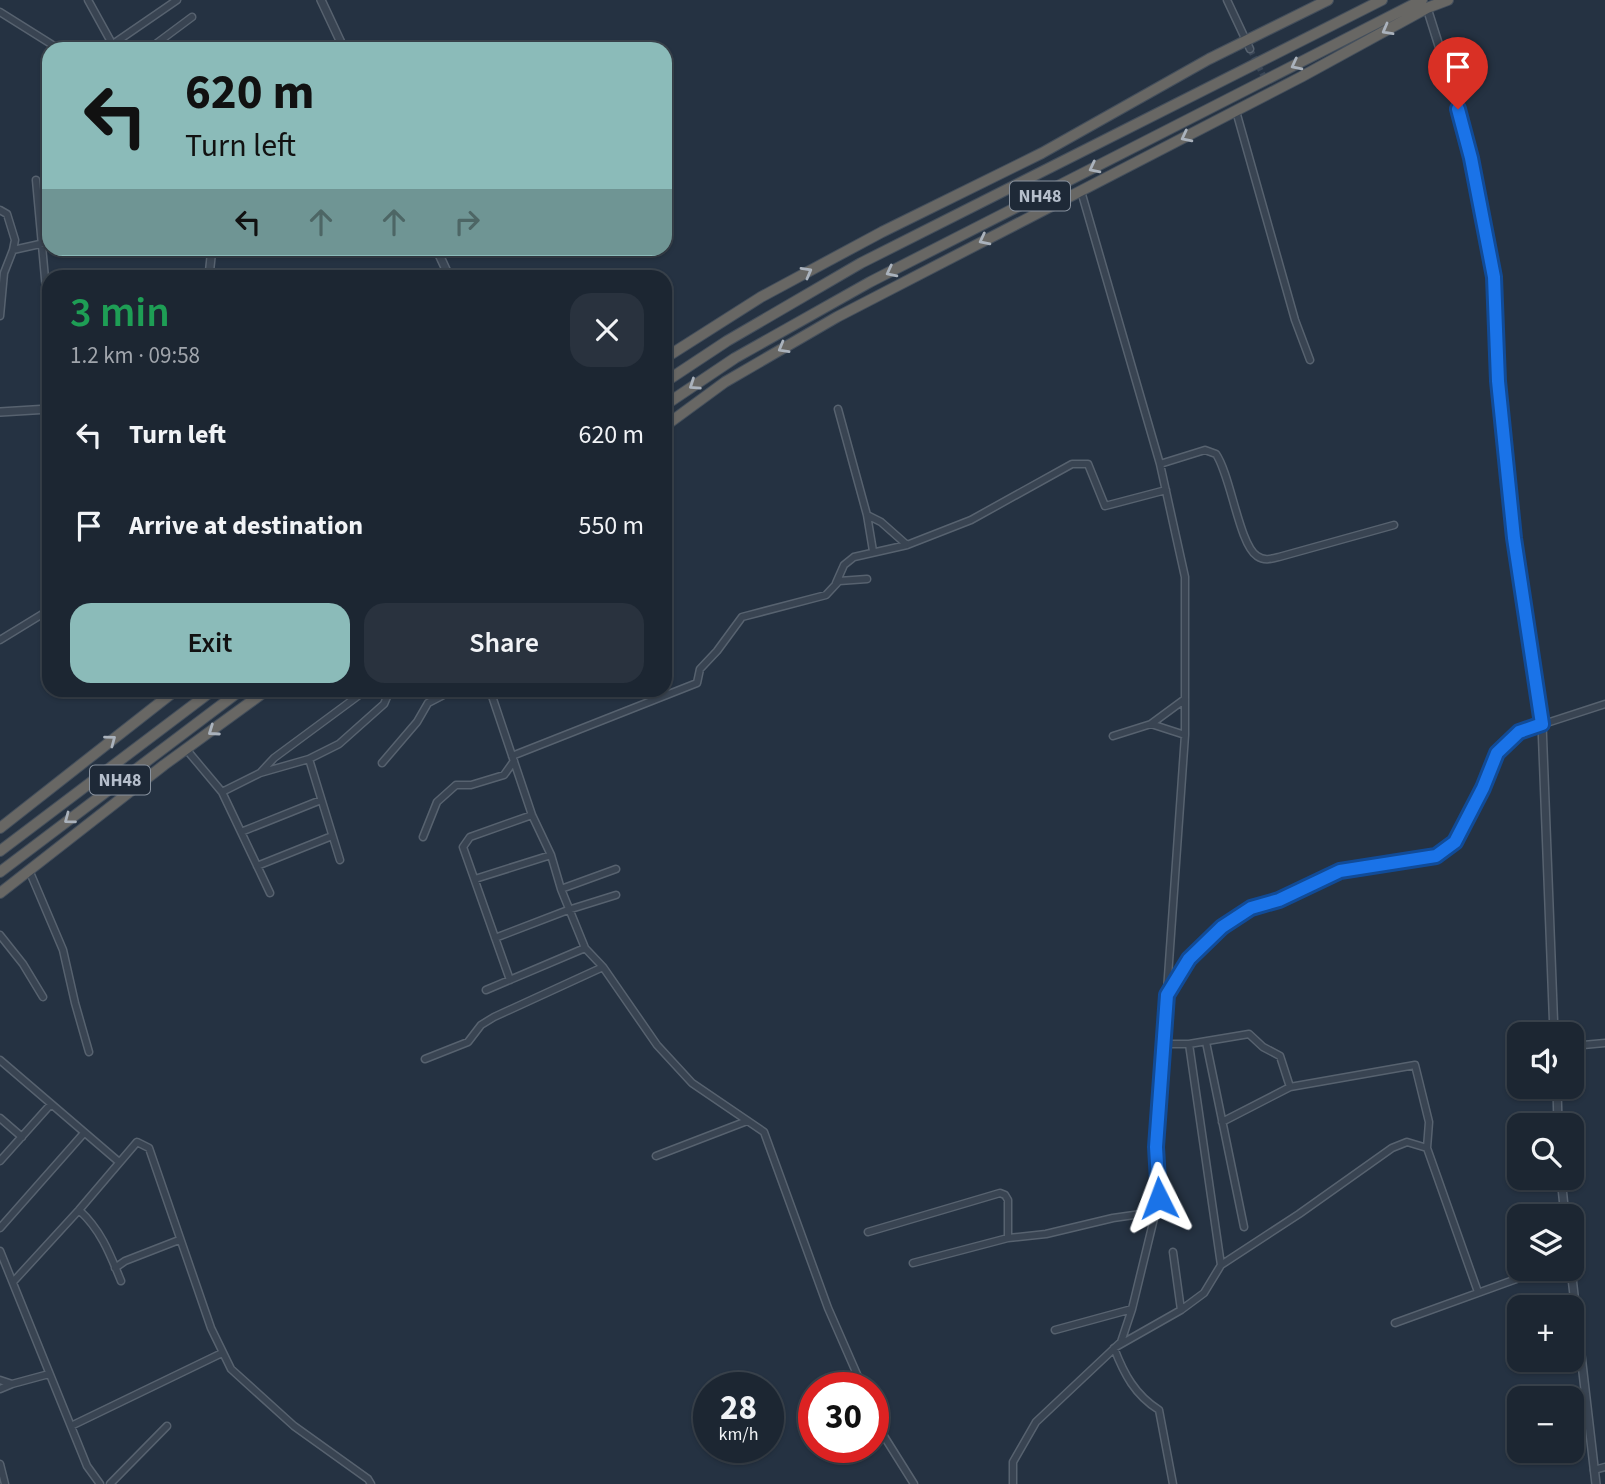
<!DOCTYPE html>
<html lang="en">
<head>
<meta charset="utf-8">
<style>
  :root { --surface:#1c2632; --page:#29323e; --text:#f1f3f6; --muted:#a0a5ac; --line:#3a434d; --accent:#8bbbb9 }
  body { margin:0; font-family:"Source Sans 3",sans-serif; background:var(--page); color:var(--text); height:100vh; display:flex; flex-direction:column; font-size:26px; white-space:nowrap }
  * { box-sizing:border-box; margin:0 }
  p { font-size:23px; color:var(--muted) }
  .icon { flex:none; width:38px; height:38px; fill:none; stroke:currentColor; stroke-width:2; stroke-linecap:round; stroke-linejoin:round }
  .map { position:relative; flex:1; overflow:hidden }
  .panel { position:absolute; left:42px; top:270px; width:630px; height:427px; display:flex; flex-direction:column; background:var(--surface); border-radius:21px; box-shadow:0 2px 5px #0004,0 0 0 2px var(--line) }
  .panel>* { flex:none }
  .banner { position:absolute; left:42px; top:42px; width:630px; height:214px; border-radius:21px; box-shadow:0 2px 5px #0004,0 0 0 2px var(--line); background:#8bbbb9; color:#111; overflow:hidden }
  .tools { position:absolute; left:1507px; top:1022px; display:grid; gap:14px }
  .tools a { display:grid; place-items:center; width:77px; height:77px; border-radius:14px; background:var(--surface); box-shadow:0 2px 5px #0004,0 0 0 2px var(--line); font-size:35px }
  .speed { position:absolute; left:693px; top:1372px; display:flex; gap:14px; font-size:35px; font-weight:700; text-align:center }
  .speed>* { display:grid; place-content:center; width:91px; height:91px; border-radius:50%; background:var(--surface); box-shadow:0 2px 5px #0004,0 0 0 2px var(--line); line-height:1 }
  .speed small { font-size:18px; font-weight:400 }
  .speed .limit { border:10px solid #d22; background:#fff; color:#111 }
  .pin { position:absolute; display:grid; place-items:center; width:60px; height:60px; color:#fff; margin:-72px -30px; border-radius:50% 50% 50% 0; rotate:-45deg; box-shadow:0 0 7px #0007 }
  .pin .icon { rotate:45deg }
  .me { position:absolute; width:77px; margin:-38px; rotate:357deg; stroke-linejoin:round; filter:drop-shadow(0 0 5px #0008) }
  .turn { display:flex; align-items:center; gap:24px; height:147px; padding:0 28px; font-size:32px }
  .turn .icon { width:91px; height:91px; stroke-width:2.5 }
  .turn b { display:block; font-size:49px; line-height:60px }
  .lanes { display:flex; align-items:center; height:66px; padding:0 28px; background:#0003; justify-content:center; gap:35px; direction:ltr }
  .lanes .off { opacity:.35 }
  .round { display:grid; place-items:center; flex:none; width:74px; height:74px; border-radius:21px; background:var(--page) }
  .summary { display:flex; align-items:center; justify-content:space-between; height:119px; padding:0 28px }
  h1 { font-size:42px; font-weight:600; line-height:52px; color:#1e9e55 }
  .action { display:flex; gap:14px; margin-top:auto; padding:14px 28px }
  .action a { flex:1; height:80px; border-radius:21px; background:var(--accent); color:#111; font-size:28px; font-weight:600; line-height:80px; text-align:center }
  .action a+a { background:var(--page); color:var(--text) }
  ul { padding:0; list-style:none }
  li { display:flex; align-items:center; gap:21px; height:91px; padding:0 28px }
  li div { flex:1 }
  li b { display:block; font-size:26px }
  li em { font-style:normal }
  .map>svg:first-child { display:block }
</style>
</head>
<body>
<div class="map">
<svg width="1605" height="1484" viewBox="0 0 1605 1484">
  <rect width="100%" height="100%" fill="#253242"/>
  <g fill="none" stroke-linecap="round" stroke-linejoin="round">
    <path stroke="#3b4757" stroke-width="6" stroke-dasharray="6 3" stroke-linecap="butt" d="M1250,49L1268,85"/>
    <defs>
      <path id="minor" d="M88,0L115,49
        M1227,0L1250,49
        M0,12L59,49
        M113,44L177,0
        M149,49L192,17
        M1236,111L1295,320L1310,360
        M36,180L49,322
        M0,210L7,214L15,240L13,250L4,273L0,316
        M13,250L49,242
        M838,409L867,515L873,551
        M1160,464L1205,450L1216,454C1231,476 1239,544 1257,556C1264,561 1271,559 1279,557L1394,525
        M665,498L668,497
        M867,515L881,522L907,545
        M836,583L844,565L854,557L907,545L971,520L1072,464H1088L1105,506L1166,490
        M0,640L49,610
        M490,690L532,815L551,855L561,889L585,948L603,967L657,1045L692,1083L764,1132L828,1308L863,1388
        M1151,724L1185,735
        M1113,736L1151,724L1185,699
        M186,749L222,792L270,893
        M512,756L697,683L700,669L717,651L742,617L826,595L839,581L867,579
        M309,759L340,860
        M382,763L417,722L428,703L453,690
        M261,772L274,758L366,690
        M222,792L260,773L309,759L339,744L384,704L390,690
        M241,832L321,800
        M423,837L437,802L456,785H471L504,775L514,761
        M257,866L332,836
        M29,870L63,950L75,1003L89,1052
        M475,879L551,855
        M561,889L616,869
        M0,935L23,964L43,997
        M495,938L568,910L616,895
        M510,980L463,847L470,837L532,815
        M486,990L585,948
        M1168,993L1189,959L1221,927L1251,908L1279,899L1340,871L1436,856L1455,842L1483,788L1497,753L1519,732L1605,704
        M1206,1042L1244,1227
        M1164,1044H1189L1249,1034L1263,1047L1280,1056L1290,1087
        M1572,1046L1605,1043
        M425,1059L468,1042L481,1025L494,1017L603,967
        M0,1060L119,1162
        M0,1118L22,1137
        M1222,1122L1290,1087L1415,1065L1429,1122L1427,1148L1478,1292
        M656,1156L747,1121
        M0,1161L51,1104
        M79,1210C101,1230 110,1254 121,1281
        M1552,1216L1563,1207
        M0,1228L84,1133
        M868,1232L1000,1193L1005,1195L1008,1200V1238
        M0,1251L87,1466L100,1484
        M1173,1252L1181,1310
        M913,1263L1008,1238L1046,1234L1113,1218L1155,1212
        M1221,1265L1299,1214L1392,1148L1407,1142L1427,1148
        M115,1268L125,1261L179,1240
        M13,1282L79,1210L137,1142L149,1148L211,1328L231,1369L294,1426L368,1479L371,1484
        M1395,1323L1544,1269
        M1055,1330L1132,1309
        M0,1380L12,1384L49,1374
        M0,1389L12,1384
        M873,1412L882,1433L914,1484
        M71,1426L222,1353
        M0,1464L5,1484
        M1594,1470L1605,1467
        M110,1484L167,1426
        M1013,1484V1462L1036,1422L1121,1342L1132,1309L1159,1198L1156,1147L1185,735V577L1160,464L1081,191
        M1173,1484L1159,1410C1135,1395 1124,1374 1114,1348L1181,1310L1204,1293L1221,1265L1189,1044"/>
      <path id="tertiary" d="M321,0L344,49
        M1427,8L1451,84L1471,158L1494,277L1498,381L1514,538L1542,724L1554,1034
        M436,248L449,276
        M209,276L212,248
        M0,412L49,409
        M1557,1087L1558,1125
        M1561,1178L1565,1216
        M1571,1269L1596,1484"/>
      <path id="trunk" d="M665,358L761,297L882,232L1042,153L1209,59L1328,0
        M665,382L727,341L861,263L1382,0
        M665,405L735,358L870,282L1422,0
        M665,426L725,382L837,317L1301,77L1427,8L1448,0
        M0,828L176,690
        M0,851L213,690
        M0,872L241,690
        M0,893L164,765L267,690"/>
    </defs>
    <use href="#minor" stroke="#57626f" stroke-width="9"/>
    <use href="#tertiary" stroke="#57626f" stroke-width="10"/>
    <use href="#trunk" stroke="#444f5c" stroke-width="12"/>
    <use href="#minor" stroke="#394452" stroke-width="6"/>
    <use href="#tertiary" stroke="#394452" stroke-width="7"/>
    <use href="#trunk" stroke="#686764" stroke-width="10"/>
  </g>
  <defs><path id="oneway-chevron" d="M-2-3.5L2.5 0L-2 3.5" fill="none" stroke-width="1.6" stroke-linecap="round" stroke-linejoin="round" transform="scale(1.75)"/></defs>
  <g stroke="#aab2bc">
    <use href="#oneway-chevron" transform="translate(1387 30) rotate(151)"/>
    <use href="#oneway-chevron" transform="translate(1296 65) rotate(153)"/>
    <use href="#oneway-chevron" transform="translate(1186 137) rotate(153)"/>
    <use href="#oneway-chevron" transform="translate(1094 168) rotate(153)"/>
    <use href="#oneway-chevron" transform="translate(984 240) rotate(153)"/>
    <use href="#oneway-chevron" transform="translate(807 272) rotate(-29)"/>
    <use href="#oneway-chevron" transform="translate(891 272) rotate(153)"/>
    <use href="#oneway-chevron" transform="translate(783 348) rotate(150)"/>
    <use href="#oneway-chevron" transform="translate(694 385) rotate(146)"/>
    <use href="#oneway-chevron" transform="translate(213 731) rotate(145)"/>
    <use href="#oneway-chevron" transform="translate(111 740) rotate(-37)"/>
    <use href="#oneway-chevron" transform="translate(69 819) rotate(143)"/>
  </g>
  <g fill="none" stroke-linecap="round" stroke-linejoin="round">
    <defs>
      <path id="route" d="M1159,1198L1156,1147L1167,995L1189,959L1222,927L1251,908L1279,900L1340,871L1436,856L1455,842L1483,788L1497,753L1519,732L1542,724L1514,538L1498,381L1494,277L1471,158L1458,109"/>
    </defs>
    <use href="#route" stroke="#114b97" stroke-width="18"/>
    <use href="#route" stroke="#1a73e8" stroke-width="12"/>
  </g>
  <g text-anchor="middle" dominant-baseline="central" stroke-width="5" stroke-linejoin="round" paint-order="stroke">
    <g fill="#1e2937" stroke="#88929f" stroke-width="2">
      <rect x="1010" y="181.5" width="60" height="29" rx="5"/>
      <rect x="90" y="765.5" width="60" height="29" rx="5"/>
    </g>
    <g font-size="18" font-weight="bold" fill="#b6bfcc">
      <text x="1040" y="196">NH48</text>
      <text x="120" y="780">NH48</text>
    </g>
  </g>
</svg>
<div class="tools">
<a><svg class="icon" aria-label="sound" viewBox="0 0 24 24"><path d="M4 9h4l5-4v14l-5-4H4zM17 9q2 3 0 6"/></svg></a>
<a><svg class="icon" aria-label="search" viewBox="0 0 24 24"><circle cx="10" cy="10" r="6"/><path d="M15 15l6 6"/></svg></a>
<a><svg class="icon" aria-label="layers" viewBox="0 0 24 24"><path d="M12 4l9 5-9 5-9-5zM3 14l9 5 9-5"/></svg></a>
<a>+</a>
<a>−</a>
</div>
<div class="speed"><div>28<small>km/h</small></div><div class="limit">30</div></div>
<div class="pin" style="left:1458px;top:109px;background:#d93025"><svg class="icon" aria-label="arrive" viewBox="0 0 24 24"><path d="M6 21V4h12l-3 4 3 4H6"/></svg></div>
<svg class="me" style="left:1159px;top:1198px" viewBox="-20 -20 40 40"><path d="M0-17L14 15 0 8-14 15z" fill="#1a73e8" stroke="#fff" stroke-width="4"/></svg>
<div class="banner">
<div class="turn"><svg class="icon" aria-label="left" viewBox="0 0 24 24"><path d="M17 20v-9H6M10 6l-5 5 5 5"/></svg><div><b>620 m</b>Turn left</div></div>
<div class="lanes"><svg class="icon" aria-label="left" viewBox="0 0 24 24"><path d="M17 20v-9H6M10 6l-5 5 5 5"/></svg><svg class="icon off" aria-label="ahead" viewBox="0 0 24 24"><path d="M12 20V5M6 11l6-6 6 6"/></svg><svg class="icon off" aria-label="ahead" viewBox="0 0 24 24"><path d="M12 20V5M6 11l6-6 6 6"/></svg><svg class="icon off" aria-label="right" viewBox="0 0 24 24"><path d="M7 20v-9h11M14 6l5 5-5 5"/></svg></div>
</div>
<section class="panel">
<div class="summary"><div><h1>3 min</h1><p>1.2 km · 09:58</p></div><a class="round"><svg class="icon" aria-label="close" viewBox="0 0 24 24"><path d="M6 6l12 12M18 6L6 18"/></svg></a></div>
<ul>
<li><svg class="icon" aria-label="left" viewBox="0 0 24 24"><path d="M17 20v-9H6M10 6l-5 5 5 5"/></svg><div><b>Turn left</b></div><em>620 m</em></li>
<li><svg class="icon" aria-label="arrive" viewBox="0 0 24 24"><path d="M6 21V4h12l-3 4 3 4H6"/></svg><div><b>Arrive at destination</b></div><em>550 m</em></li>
</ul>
<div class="action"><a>Exit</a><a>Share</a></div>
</section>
</div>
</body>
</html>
